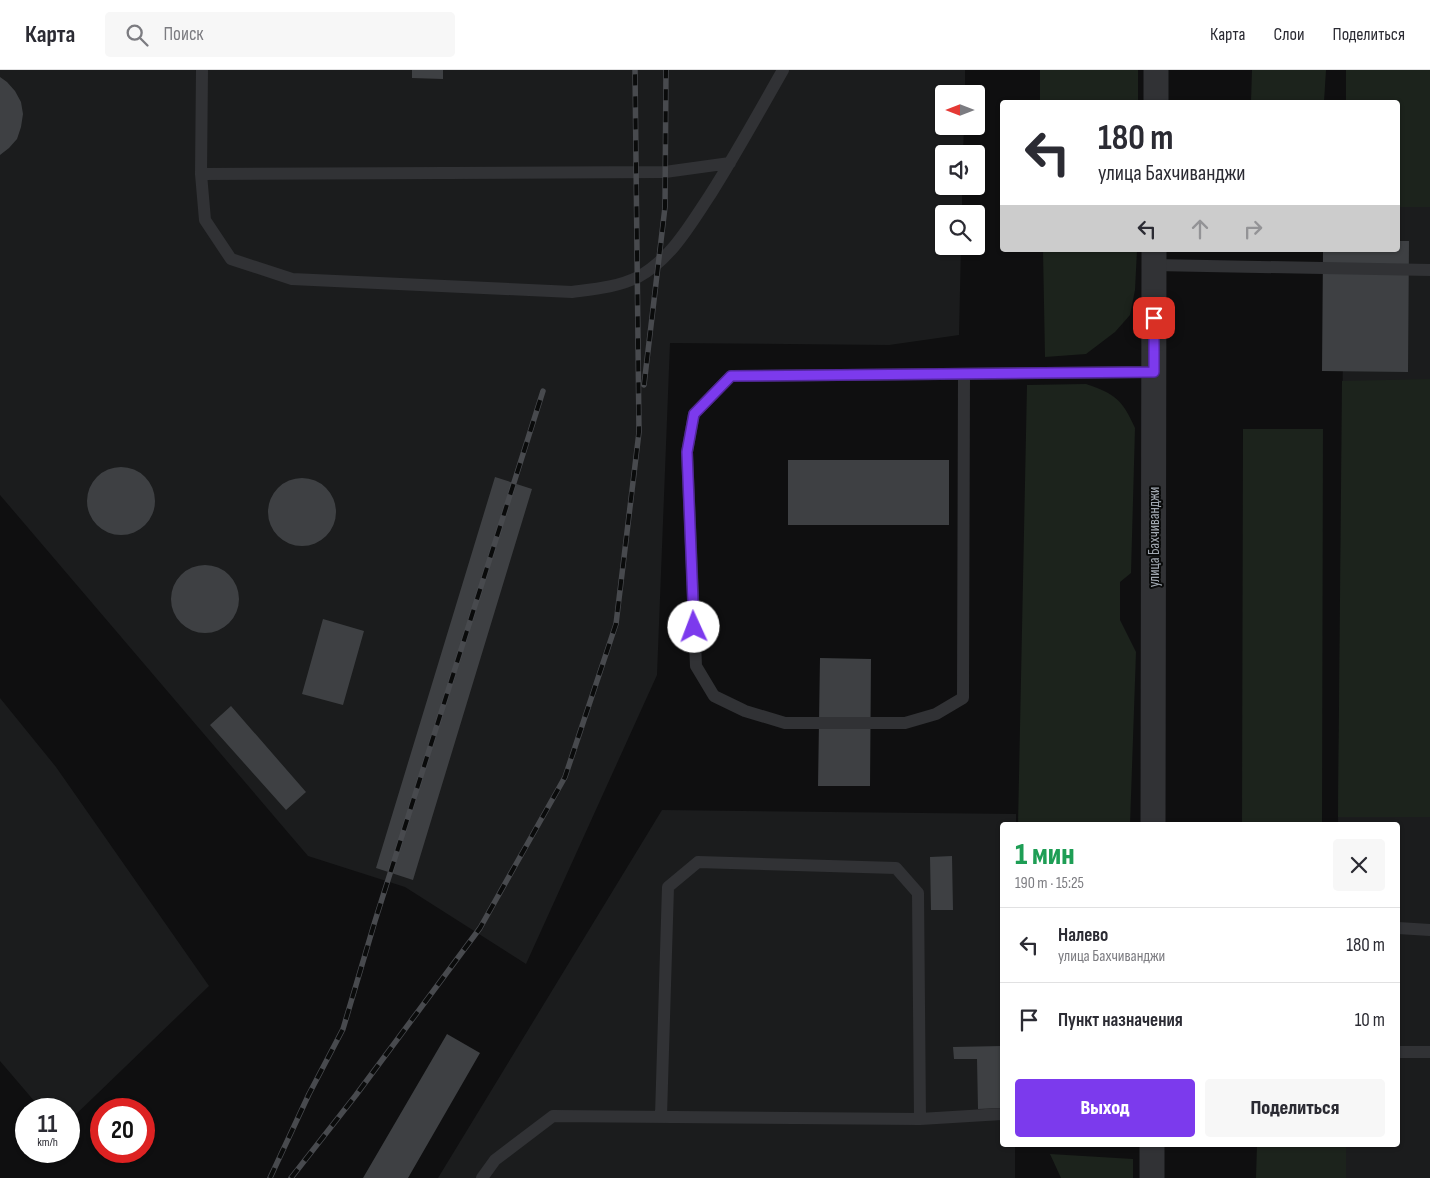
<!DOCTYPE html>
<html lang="ru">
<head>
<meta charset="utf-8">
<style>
  :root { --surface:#fff; --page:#f7f7f7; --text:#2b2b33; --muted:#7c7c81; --line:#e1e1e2; --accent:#7c3aed }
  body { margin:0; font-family:"Sofia Sans Condensed",sans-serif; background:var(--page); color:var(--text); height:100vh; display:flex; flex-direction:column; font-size:19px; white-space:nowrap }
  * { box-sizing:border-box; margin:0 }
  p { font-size:16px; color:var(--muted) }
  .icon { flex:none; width:28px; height:28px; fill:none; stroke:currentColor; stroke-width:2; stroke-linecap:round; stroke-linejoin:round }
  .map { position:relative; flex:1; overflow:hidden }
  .details { position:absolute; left:1000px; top:752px; width:400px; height:325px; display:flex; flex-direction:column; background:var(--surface); border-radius:5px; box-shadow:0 1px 4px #0004 }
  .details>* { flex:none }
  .hud { position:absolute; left:1000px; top:30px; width:400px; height:152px; border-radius:5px; box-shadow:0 1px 4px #0004; background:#fff; color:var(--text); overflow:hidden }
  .needle { width:32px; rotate:270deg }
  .controls { position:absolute; left:935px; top:15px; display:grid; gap:10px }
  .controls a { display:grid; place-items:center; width:50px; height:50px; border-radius:5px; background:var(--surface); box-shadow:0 1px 4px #0004; font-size:25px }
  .speed { position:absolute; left:15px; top:1028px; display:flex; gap:10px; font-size:25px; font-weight:700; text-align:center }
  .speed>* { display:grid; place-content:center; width:65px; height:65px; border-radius:50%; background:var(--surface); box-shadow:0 1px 4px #0004; line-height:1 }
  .speed small { font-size:12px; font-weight:400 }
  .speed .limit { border:8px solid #d22; background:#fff; color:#111 }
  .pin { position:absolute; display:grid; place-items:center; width:42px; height:42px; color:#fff; margin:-21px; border-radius:10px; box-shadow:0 2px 8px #0006 }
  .me { position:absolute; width:55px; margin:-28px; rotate:358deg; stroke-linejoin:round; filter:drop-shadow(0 0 4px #0008) }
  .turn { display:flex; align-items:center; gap:18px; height:105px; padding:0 15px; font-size:22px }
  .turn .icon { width:65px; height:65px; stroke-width:2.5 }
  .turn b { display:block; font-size:35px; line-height:42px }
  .lanes { display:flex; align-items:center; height:48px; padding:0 15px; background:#0003; justify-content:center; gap:25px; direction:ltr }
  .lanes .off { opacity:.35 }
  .round { display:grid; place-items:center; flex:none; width:52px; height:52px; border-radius:5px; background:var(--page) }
  .headline { display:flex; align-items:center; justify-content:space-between; height:85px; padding:0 15px }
  h1 { font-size:30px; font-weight:800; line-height:38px; color:#1e9e55 }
  .cta { display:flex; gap:10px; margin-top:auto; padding:10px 15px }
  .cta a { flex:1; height:58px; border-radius:5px; background:var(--accent); color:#fff; font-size:20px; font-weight:800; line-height:58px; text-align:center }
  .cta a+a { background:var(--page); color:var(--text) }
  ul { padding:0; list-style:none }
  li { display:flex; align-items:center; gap:15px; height:75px; padding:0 15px; border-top:1px solid var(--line) }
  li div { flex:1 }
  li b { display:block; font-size:19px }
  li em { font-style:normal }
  header { display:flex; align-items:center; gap:30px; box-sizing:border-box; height:70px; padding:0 25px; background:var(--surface); border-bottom:1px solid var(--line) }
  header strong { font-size:24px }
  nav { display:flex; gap:28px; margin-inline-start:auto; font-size:18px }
  .search { width:350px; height:45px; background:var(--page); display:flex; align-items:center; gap:12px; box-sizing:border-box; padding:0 18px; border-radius:5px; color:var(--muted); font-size:19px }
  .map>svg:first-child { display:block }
</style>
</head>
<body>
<header>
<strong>Карта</strong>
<div class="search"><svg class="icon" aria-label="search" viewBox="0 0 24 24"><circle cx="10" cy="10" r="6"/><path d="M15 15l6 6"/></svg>Поиск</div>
<nav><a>Карта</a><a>Слои</a><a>Поделиться</a></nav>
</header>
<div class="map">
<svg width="1430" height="1108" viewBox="0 0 1430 1108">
  <rect width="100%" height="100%" fill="#0f0f10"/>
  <path fill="#1b1c1d" d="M0,0H965V24H944V56H964L963,84H944V116H962V144H944V176H961L959,265L889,275L670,273L657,605L526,894L405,817L308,786L0,425Z
    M1346,0H1430V1108H1332L1333,1075H1398V755H1338L1344,180H1398V32H1346Z
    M0,628L56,697L209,916L69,1051V1039H41L0,991Z
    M662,740L1016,744V755H1002V1075H1015V1108H438Z"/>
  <path fill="#1c231c" d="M1040,0H1138V32H1040Z
    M1252,0H1326L1324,32H1251Z
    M1346,0H1430V137H1398V32H1346Z
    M1043,180H1137L1135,220L1130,245L1115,262L1086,284L1045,287Z
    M1430,309V747H1338L1342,311Z
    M1086,314C1115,324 1122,329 1135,358L1131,503L1120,512V550L1136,582L1130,755H1018L1027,315Z
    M1243,359H1323L1322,755H1242Z
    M1257,1075H1346V1108H1256Z
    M1050,1084L1133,1089V1108H1061Z"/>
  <path fill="#3e4043" d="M412,0H443V9L412,8Z
    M0,7L7,12L15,21L21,32L23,44L21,57L17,69L9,78L0,85Z
    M1398,171H1409L1408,302L1322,301L1323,180H1398Z
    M788,390H949V455H788Z
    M87 431a34 34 0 1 1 68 0a34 34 0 1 1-68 0Z
    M495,407L532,419L413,810L376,798Z
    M268 442a34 34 0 1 1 68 0a34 34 0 1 1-68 0Z
    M171 529a34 34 0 1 1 68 0a34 34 0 1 1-68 0Z
    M323,549L364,561L343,635L302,624Z
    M820,588L871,589L870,716H818Z
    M231,636L306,722L286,740L210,655Z
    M952,786L953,840H931L930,787Z
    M447,964L480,983L408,1108H363Z
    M1002,976V1038L978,1039L977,989H954L953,977Z"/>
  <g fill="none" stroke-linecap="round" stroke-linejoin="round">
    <path stroke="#313235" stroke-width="12" d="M202,0L201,104L205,150L231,189L292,209L572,222C595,219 618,217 638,207C671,189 690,155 710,125C736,84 759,42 783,0
      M201,104L665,102L730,93
      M1154,195L1430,200
      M964,305L963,628L936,644L905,653H785L745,641L714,626L696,596L687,382L694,344L731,306L1154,302
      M1398,858L1430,860
      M1398,982H1430
      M661,1046L668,817L698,792L896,798L918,823L920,1049
      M482,1108L495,1090L553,1046L920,1049L1002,1044"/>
    <path stroke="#313235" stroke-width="25" d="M1156,32V0
      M1153,755L1154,180
      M1152,1075V1108"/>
    <defs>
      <path id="rail" d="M644,315L665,137L666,0
        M270,1108L309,1024L343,959L375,851L543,321
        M291,1108L356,1025L480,858L565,707L616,554L639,362L635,0"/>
    </defs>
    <use href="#rail" stroke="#484a4e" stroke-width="5.5"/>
    <use href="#rail" stroke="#0a0b0b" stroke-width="4" stroke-dasharray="11" stroke-linecap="butt"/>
  </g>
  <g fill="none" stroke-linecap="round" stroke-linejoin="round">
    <defs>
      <path id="route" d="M694,557L687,382L694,344L731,306L1154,302V248"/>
    </defs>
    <use href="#route" stroke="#51269a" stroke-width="12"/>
    <use href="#route" stroke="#7c3aed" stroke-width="9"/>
  </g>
  <g text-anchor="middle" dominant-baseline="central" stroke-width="4" stroke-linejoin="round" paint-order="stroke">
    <g font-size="15" fill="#a1a8b1" stroke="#0a0b0b">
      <text transform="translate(1154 467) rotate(-90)">улица Бахчиванджи</text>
    </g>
  </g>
</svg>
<div class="controls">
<a><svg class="needle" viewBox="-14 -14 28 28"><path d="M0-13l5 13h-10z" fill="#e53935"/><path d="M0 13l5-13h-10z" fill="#7c7c81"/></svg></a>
<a><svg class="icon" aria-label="sound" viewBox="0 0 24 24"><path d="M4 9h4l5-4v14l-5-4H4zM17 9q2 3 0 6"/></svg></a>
<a><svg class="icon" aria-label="search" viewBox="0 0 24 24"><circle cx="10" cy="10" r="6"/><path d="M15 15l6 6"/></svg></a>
</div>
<div class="speed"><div>11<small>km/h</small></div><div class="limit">20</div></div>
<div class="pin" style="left:1154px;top:248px;background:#d93025"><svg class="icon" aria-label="arrive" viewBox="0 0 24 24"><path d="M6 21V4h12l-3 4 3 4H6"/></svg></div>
<svg class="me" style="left:694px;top:557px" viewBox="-20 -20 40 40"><circle r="19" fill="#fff"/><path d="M0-13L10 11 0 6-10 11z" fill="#7c3aed"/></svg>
<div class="hud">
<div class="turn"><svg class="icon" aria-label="left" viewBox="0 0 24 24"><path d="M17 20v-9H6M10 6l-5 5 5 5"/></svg><div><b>180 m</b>улица Бахчиванджи</div></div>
<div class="lanes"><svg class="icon" aria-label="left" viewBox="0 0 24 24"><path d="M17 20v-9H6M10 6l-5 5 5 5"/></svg><svg class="icon off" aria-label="ahead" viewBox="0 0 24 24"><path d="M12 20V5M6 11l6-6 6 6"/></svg><svg class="icon off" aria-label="right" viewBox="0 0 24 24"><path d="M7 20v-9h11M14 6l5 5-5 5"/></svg></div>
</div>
<section class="details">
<div class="headline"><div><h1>1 мин</h1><p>190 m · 15:25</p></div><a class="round"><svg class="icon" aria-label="close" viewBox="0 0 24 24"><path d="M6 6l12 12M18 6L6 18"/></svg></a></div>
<ul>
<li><svg class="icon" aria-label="left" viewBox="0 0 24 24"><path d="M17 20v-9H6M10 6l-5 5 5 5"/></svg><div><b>Налево</b><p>улица Бахчиванджи</p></div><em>180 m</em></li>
<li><svg class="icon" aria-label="arrive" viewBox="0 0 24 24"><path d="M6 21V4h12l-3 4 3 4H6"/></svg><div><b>Пункт назначения</b></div><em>10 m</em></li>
</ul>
<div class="cta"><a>Выход</a><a>Поделиться</a></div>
</section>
</div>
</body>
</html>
